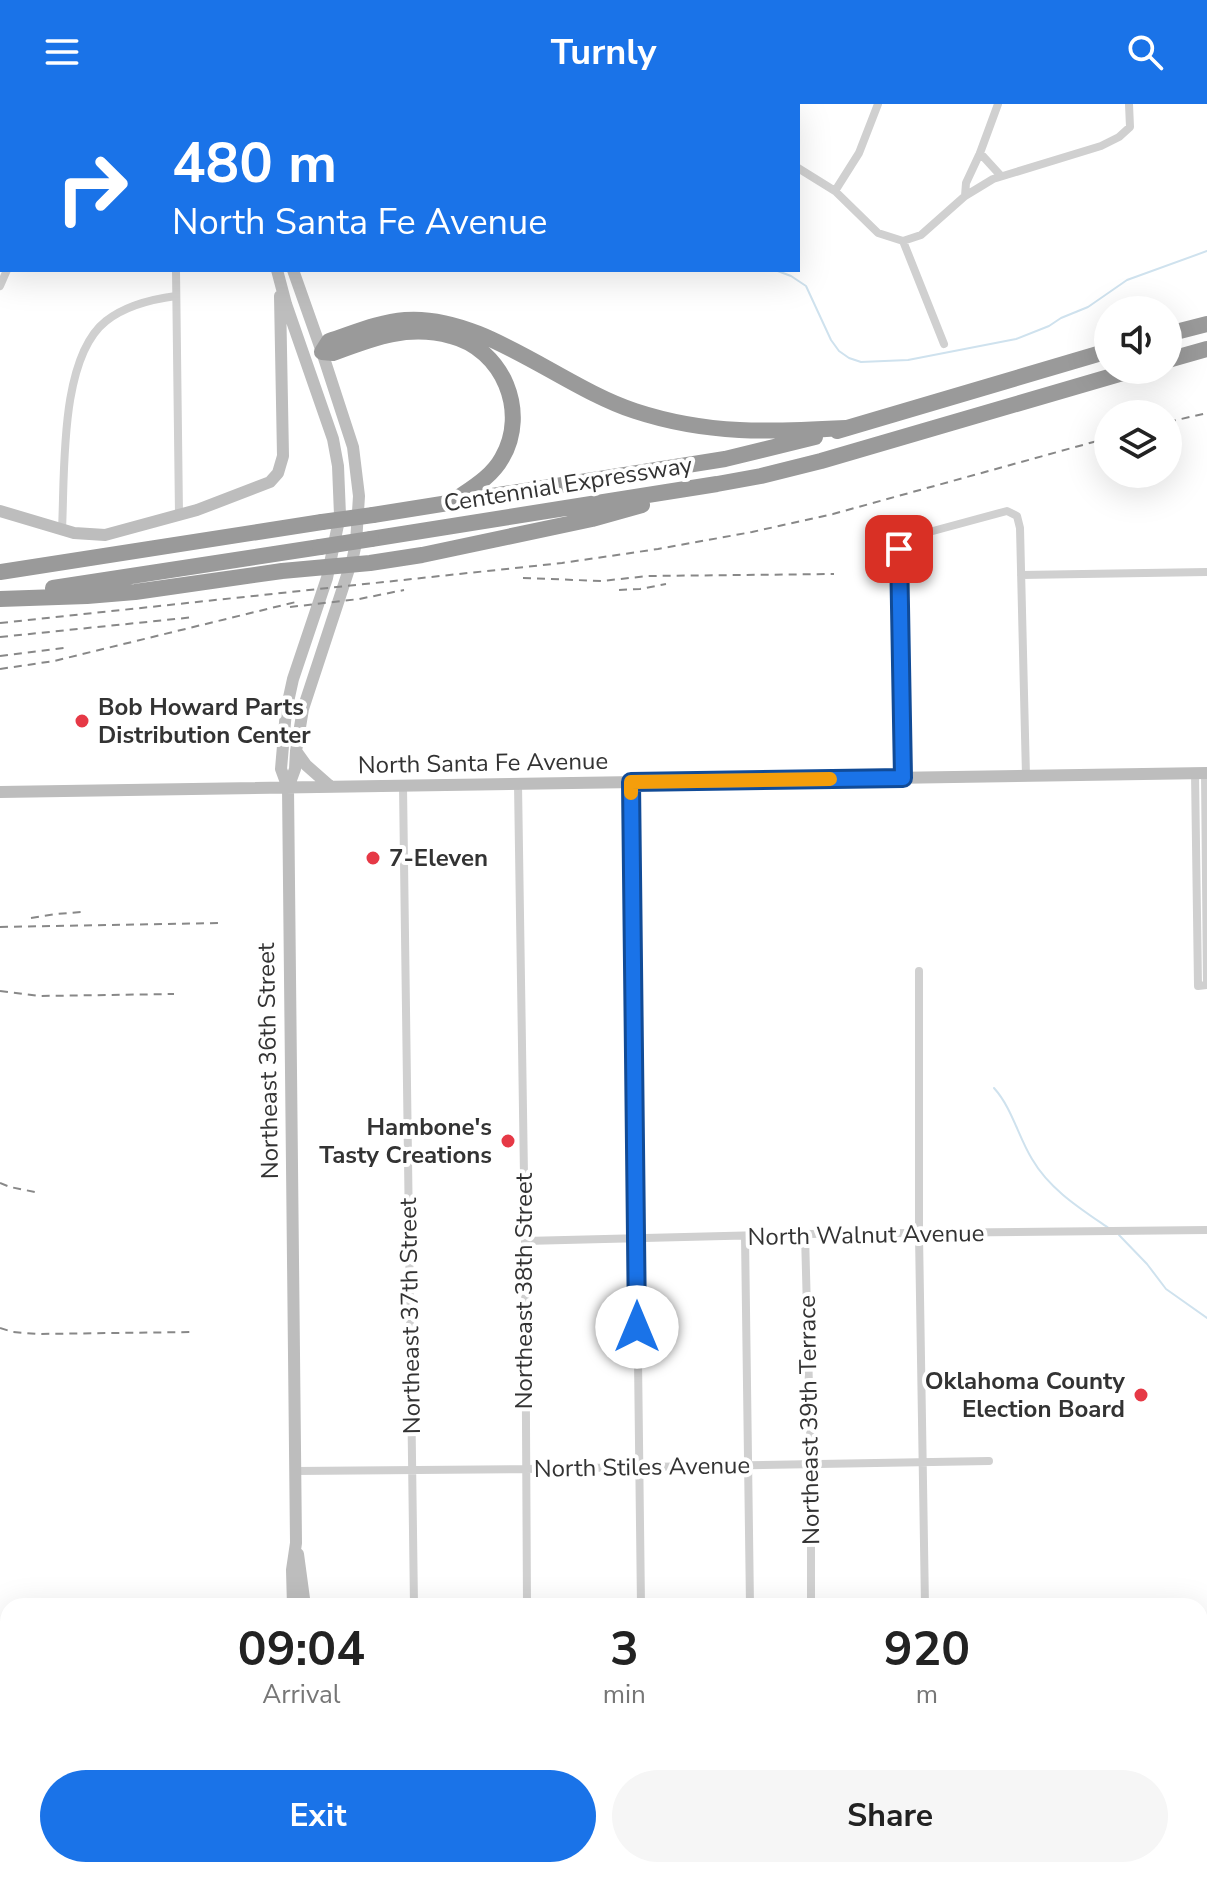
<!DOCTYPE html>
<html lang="en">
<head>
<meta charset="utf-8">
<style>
  :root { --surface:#fff; --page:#f6f6f6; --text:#222; --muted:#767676; --accent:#1a73e8 }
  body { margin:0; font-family:"Nunito Sans",sans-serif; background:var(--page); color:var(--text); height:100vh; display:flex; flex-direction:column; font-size:30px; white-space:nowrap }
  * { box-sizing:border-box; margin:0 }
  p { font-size:26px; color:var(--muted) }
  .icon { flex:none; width:44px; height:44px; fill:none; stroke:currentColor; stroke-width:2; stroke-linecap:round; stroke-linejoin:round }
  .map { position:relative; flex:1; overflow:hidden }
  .panel { position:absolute; left:0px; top:1494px; width:1208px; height:280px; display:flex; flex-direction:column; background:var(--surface); border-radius:24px 24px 0 0; box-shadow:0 8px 32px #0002 }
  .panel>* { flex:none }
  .hud { position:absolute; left:0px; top:0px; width:800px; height:168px; box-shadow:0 8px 32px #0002; background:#1a73e8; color:#fff; overflow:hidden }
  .controls { position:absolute; left:1094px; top:192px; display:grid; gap:16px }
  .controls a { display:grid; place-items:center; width:88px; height:88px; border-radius:50%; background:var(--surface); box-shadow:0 8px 32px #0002; font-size:40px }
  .pin { position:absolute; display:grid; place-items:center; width:68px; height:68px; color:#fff; margin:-34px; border-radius:16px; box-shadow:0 4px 12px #0006 }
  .me { position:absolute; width:88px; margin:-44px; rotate:0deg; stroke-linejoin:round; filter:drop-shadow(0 0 6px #0008) }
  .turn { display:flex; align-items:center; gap:28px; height:168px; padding:0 40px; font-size:36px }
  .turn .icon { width:104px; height:104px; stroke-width:2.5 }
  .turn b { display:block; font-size:56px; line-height:68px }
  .eta { display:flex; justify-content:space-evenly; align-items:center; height:136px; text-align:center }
  .eta b { font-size:48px; font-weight:700; line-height:56px }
  .action { display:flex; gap:16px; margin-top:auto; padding:16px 40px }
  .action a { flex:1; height:92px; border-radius:48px; background:var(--accent); color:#fff; font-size:32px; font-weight:700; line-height:92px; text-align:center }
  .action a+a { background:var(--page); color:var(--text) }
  header { display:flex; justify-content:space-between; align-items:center; height:104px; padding:0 40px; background:var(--accent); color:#fff; font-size:36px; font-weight:700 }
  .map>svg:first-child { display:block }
</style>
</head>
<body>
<header><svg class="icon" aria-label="menu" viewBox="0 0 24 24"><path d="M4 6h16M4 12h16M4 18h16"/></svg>Turnly<svg class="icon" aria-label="search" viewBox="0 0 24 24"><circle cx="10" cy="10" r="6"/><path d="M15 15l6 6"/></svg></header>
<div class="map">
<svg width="1207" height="1774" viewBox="0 0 1207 1774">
  <rect width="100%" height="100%" fill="#fff"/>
  <path fill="#e6ecdf" d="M0,0H267V2H2V114H0Z"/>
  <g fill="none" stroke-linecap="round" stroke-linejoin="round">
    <path stroke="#cfe2ee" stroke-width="2" d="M292,0L299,2
      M574,0V2
      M141,2L157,0
      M0,43H2
      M775,166L791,172L806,182L831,236L839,247L849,254L861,258L908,256L1016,235L1049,222L1061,214L1088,203L1127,176L1207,147
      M994,984C1012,1004 1018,1032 1032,1055C1050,1086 1081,1105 1110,1125
      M1119,1131L1147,1160L1166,1185L1207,1214"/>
    <path stroke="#d0d0d0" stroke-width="8" d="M8,0V2
      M678,0L682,2
      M181,2L182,0
      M745,2L746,0
      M980,49L1001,72
      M798,64L835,87L878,129L903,137L921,131L965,92L993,75L1101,42L1119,33L1130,23L1129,0
      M835,87L859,49L878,0
      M965,92L966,79L980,49L998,0
      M0,117H2
      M903,137L944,240
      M176,166L179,411
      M0,182L7,166
      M62,425C65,370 59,254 106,217C125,202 153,195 176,192
      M1021,471L1207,468
      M1195,669L1198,882L1207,881L1205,669
      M903,674L899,442L907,434L1007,407L1017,412L1020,424L1026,672
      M631,678L641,1502
      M518,680L525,1137L527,1502
      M403,682L414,1502
      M919,867V1131L925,1502
      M805,1130L811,1360V1502
      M745,1132L750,1502
      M525,1137L805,1130L1207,1126
      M295,1367L525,1365L989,1357
      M70,1766V1774
      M185,1766V1774
      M757,1766L758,1774
      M985,1766V1774"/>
    <path stroke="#bdbdbd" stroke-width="12" d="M275,0V2
      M277,166L286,200L333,335L338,362L340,411L327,474L293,575L286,607L281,665L288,684L296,1439L292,1466L293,1502
      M0,407L74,429L105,431L197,406L270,378L278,369L283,352L280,192
      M296,647L306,661L331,683
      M288,684L295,665L296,647L303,605L353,453L356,439L359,392L353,343L322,248L293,166
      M0,688L1207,669
      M298,1450L305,1502
      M300,1766L301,1774"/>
    <path stroke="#ababab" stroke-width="14" d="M1200,1575L1207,1574
      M0,1592H8
      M1200,1597H1207
      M0,1614H8"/>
    <path stroke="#9a9a9a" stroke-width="16" d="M1168,230L1207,220
      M1168,256L1207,245
      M837,327L1108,247
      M452,398C470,385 491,374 502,354C529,308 503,245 451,232C408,220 373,234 333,249L322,248L329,237C354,229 379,218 405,216C483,210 561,283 635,307C708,331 770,328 846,324
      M373,411L725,355L815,333
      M371,435L717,380L761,372L821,357L1133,266
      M0,468L322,418
      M53,484L320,443
      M0,495L87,492L135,488L282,467L370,459L422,451L592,415L642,401"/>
    <path stroke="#888" stroke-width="2" stroke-dasharray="8 6" stroke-linecap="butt" d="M1168,318L1207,309
      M523,474L602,477L648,472L834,470
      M619,486L640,485L666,480
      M290,503L359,495L404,486
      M0,519L562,459L658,445L752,428L833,410L1108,334
      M0,533L195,513
      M0,552L64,544
      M0,565L54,557L300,497
      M31,814L56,810L82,808
      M0,823L222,819
      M0,887L40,892L174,890
      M0,1079L10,1083L35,1088
      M0,1224L13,1228L38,1230L191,1228"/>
    <path stroke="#9a9a9a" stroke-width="16" d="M322,418L373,411
      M320,443L371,435"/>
  </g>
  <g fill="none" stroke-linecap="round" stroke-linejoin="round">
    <defs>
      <path id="route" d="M637,1223L631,678L903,674L899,445"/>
    </defs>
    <use href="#route" stroke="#114b97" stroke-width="20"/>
    <use href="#route" stroke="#1a73e8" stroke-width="14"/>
    <path stroke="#f59e0b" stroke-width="14" d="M631,689V678L830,675"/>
  </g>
  <g fill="#e63946" stroke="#fff" stroke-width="3">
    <circle cx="82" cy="617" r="8"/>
    <circle cx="373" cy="754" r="8"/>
    <circle cx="508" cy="1037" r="8"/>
    <circle cx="1141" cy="1291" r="8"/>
  </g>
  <g text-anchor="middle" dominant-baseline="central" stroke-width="8" stroke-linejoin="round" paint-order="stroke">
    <g font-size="24" fill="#333" stroke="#fff">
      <text transform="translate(568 380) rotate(-9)">Centennial Expressway</text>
      <text transform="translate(483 659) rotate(-1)">North Santa Fe Avenue</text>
      <text transform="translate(268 957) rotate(-91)">Northeast 36th Street</text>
      <text transform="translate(866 1131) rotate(-1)">North Walnut Avenue</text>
      <text transform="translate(524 1187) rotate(-90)">Northeast 38th Street</text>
      <text transform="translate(410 1212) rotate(-91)">Northeast 37th Street</text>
      <text transform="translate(809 1316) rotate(-91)">Northeast 39th Terrace</text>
      <text transform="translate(642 1363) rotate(-1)">North Stiles Avenue</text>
    </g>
    <g font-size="24" font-weight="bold" fill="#333" stroke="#fff" text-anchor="start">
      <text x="98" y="603">Bob Howard Parts<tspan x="98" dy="28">Distribution Center</tspan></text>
      <text x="389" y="754">7-Eleven</text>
      <text x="492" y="1023" text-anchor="end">Hambone's<tspan x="492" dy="28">Tasty Creations</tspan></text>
      <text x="1125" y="1277" text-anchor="end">Oklahoma County<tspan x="1125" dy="28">Election Board</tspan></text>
    </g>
  </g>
</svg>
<div class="controls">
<a><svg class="icon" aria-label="sound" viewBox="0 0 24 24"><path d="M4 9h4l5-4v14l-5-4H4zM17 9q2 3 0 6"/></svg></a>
<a><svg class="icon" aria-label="layers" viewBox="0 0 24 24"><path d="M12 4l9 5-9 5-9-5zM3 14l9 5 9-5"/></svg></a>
</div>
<div class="pin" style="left:899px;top:445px;background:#d93025"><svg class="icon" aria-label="arrive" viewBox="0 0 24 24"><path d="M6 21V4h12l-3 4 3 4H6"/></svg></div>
<svg class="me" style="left:637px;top:1223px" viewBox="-20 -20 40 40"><circle r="19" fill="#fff"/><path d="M0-13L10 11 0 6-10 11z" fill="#1a73e8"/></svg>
<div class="hud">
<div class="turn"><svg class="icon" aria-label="right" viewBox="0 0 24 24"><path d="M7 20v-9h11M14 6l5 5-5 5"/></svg><div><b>480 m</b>North Santa Fe Avenue</div></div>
</div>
<section class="panel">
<div class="eta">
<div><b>09:04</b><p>Arrival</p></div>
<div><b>3</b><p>min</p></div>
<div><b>920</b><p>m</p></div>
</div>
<div class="action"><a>Exit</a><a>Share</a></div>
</section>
</div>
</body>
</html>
